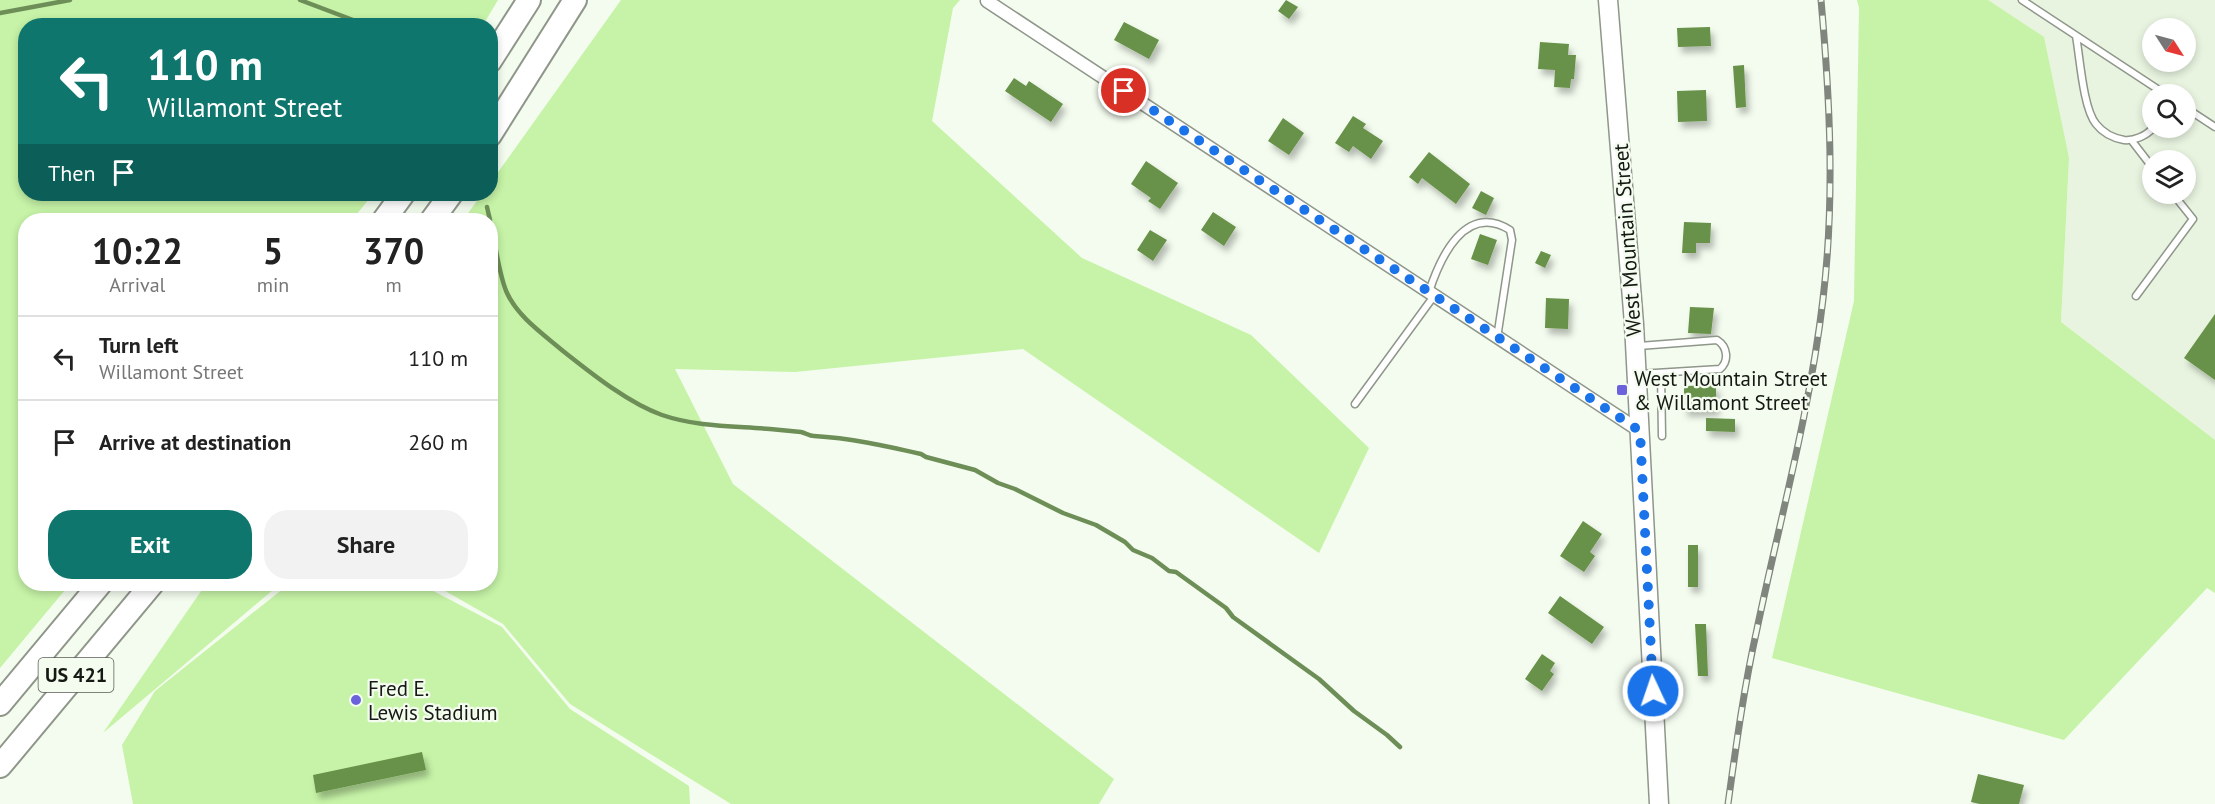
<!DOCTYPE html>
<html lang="en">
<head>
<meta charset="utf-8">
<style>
  :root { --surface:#fff; --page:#f2f2f2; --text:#222; --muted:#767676; --line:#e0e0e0; --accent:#0f766e }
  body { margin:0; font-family:"PT Sans",sans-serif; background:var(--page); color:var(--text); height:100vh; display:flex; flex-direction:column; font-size:22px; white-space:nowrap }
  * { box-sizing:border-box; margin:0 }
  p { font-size:20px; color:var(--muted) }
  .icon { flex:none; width:33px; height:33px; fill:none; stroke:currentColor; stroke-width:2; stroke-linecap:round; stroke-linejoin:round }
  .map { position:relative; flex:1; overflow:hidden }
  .details { position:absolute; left:18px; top:213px; width:480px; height:378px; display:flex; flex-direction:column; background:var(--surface); border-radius:24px; box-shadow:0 3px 9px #0003 }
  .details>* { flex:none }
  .hud { position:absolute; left:18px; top:18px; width:480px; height:183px; border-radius:24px; box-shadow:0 3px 9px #0003; background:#0f766e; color:#fff; overflow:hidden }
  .needle { width:39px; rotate:126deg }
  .controls { position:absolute; left:2142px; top:18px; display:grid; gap:12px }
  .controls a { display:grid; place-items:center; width:54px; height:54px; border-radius:50%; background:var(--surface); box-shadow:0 3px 9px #0003; font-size:30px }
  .pin { position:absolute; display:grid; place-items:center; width:51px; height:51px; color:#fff; margin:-26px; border:3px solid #fff; border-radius:50%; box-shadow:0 2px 6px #0007 }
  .me { position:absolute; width:66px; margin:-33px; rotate:357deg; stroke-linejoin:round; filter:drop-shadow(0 0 4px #0008) }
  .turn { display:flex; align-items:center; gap:21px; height:126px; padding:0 30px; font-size:27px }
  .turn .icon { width:78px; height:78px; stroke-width:2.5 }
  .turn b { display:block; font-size:42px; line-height:51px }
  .then { display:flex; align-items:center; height:57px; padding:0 30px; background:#0003; gap:12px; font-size:22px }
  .eta { display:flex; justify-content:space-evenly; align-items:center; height:102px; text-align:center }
  .eta b { font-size:36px; font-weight:800; line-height:42px }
  .button { display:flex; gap:12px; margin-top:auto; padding:12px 30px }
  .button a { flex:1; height:69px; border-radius:24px; background:var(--accent); color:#fff; font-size:24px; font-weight:800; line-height:69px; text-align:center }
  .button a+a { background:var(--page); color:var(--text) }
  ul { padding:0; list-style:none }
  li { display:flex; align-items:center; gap:18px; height:84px; padding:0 30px; border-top:2px solid var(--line) }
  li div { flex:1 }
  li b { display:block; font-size:22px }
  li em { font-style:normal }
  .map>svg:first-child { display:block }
</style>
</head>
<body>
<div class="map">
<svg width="2215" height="804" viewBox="0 0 2215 804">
  <defs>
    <filter id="shadow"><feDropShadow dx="3.5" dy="6" stdDeviation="3" flood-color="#0004"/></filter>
  </defs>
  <rect width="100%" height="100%" fill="#f4fcef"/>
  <path fill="#e8f4e0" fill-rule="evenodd" d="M1988,0H2215V440L2061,322L2069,158ZM2152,28H2186V62H2152ZM2152,94H2186V128H2152ZM2152,160H2186V194H2152Z"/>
  <path fill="#c6f3a7" d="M0,0H498L483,25L26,26V194H373L352,220H26V584H70L0,668Z
    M621,0H960L953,8L932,121L1082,258L1251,335L1369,448L1319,553L1023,349L795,372L675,369L733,484L1114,779L1099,804H731L570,704L503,624L433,584H490V220H463L482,194H490L491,182Z
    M1857,0H1988L2044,37L2069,158L2061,322L2215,440V593L2207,588L2064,740L1772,658L1854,301L1859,8Z
    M206,584H280L103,733Z
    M289,584H420L502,627L570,709L689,786L690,804H133L122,745L155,691Z"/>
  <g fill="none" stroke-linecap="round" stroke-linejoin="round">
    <path stroke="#6e8e58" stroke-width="4.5" d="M300,0L353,20L362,26
      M0,13L70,0
      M487,207L490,220
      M490,222C496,243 498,273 507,293C518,317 543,334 563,351C591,373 628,403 662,415C697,427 734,426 770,429C780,430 791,431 801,432C806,433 809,436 814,436C850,438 886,446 921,454L926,457L975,470L998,483L1015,489L1063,513L1096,525L1125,542L1133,550L1152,558L1169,571L1176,572L1226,608L1233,617L1319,679L1354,711L1387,735L1400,747"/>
  </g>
  <path fill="#679148" filter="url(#shadow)" d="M1286,0L1298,7L1289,19L1278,11Z
    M1124,22L1159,40L1149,59L1114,40Z
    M1710,27L1711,46L1678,47L1677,28Z
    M1540,42L1569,44L1568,55H1576L1574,79H1571L1570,88L1554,87L1555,70L1538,69Z
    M1744,65L1746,107L1736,108L1733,66Z
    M1014,78L1026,86L1029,81L1063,104L1051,122L1005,91Z
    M1706,90L1707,121L1678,122L1677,91Z
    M1353,116L1366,124L1363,128L1383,141L1371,159L1353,146L1349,152L1335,143Z
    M1283,118L1304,133L1289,155L1268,141Z
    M1429,152L1470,184L1456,204L1422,178L1418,184L1409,177Z
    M1146,161L1178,183L1160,209L1148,201L1151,198L1131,184Z
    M1481,191L1494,198L1486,215L1472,208Z
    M1213,212L1236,227L1224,246L1201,230Z
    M1684,222L1711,223L1710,243H1696V253H1682Z
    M1150,230L1167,240L1153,261L1137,250Z
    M1480,234L1497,240L1488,265L1471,259Z
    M1541,251L1551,255L1545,268L1535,263Z
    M1546,298L1569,299L1568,329L1545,328Z
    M1690,307L1714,308L1711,334L1688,333Z
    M2215,314V380L2184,358Z
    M1716,385V410L1684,411V386Z
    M1706,418L1735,419V432L1706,431Z
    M1583,521L1602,534L1590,552L1595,556L1584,572L1560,556Z
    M1688,545H1698V587H1688Z
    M1560,596L1604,627L1592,644L1548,613Z
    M1695,624H1706L1708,676H1698Z
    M1542,654L1555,663L1550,671L1554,674L1542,691L1525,679Z
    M422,752L426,770L316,793L313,775Z
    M1978,774L2024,785L2019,804H1980L1971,802Z"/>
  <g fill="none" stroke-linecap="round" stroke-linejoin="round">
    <defs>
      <path id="lane" d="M2022,0L2165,94
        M2076,36C2080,58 2083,108 2096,124C2103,133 2113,138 2124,140C2134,141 2146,136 2153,128
        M2186,108L2215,127
        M2132,141L2152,167
        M1429,292C1440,258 1465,202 1510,230L1512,240L1497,338
        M2136,296L2193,219L2173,194
        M1639,346L1717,340C1728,347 1729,361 1720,369L1639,374
        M1661,373L1662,436
        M1355,404L1434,296"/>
      <path id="street" d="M987,1L1640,431"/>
      <path id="secondary" d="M1608,0L1634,324L1659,804"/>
      <path id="highway" d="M490,61L529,0
        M490,135L575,0
        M384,220L403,194
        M432,220L451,194
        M0,704L100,584
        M0,766L152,584"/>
    </defs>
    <use href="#lane" stroke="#8f968a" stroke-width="9"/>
    <use href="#street" stroke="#8f968a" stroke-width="15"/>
    <use href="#secondary" stroke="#8f968a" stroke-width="21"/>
    <use href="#highway" stroke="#8f968a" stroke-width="26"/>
    <use href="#lane" stroke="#fff" stroke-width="6"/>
    <use href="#street" stroke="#fff" stroke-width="12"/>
    <use href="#secondary" stroke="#fff" stroke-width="18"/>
    <use href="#highway" stroke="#fff" stroke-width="22"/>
    <defs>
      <path id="rail" d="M1728,804C1736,746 1744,687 1757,629C1780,519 1810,411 1823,299C1835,199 1830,100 1821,0"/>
    </defs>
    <use href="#rail" stroke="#80857d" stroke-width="7"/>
    <use href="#rail" stroke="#f4fcef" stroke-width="4.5" stroke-dasharray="14" stroke-linecap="butt"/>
  </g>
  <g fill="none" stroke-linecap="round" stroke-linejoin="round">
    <path stroke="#1a73e8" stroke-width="10" stroke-dasharray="0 18" d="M1124,91L1640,431L1653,691"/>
  </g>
  <g fill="#6b62dc" stroke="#f4fcef" stroke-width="2">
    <rect x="1616" y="384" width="12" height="12" rx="3"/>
    <circle cx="356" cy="700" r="6"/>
  </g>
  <g text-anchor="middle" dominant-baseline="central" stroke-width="4.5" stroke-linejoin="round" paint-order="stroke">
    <rect fill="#f4fcef" stroke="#585c55" stroke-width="1.5" x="38.5" y="658" width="75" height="34" rx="4.5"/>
    <g font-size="20" font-weight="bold" fill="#151813">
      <text x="76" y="675">US 421</text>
    </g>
    <g font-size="21" fill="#151813" stroke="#f4fcef">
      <text transform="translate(1627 240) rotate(-94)">West Mountain Street</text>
    </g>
    <g font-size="21" fill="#151813" stroke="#f4fcef" text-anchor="start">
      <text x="1634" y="378">West Mountain Street<tspan x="1634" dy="24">&amp; Willamont Street</tspan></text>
      <text x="368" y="688">Fred E.<tspan x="368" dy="24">Lewis Stadium</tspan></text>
    </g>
  </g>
</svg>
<div class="controls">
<a><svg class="needle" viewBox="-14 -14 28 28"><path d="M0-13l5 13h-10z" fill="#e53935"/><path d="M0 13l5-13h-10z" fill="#767676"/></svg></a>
<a><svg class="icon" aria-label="search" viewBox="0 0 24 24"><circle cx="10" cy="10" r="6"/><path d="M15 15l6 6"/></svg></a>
<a><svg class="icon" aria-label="layers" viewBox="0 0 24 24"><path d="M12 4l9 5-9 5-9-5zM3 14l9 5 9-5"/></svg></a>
</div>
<div class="pin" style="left:1124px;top:91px;background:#d93025"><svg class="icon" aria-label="arrive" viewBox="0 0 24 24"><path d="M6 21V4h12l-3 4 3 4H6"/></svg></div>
<svg class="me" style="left:1653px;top:691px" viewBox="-20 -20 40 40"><circle r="17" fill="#1a73e8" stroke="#fff" stroke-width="3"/><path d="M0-11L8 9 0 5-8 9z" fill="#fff"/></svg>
<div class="hud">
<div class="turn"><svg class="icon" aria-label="left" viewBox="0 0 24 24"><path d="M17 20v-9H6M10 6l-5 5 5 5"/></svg><div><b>110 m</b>Willamont Street</div></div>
<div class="then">Then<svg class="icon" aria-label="arrive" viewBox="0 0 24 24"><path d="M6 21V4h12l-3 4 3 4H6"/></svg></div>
</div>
<section class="details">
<div class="eta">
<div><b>10:22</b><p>Arrival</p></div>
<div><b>5</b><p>min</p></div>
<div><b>370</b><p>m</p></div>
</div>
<ul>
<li><svg class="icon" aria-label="left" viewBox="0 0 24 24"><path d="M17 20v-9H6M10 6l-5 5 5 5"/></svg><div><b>Turn left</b><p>Willamont Street</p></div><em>110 m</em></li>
<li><svg class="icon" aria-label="arrive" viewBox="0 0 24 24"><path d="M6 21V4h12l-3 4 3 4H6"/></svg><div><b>Arrive at destination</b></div><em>260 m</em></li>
</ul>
<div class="button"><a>Exit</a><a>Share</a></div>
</section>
</div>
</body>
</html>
